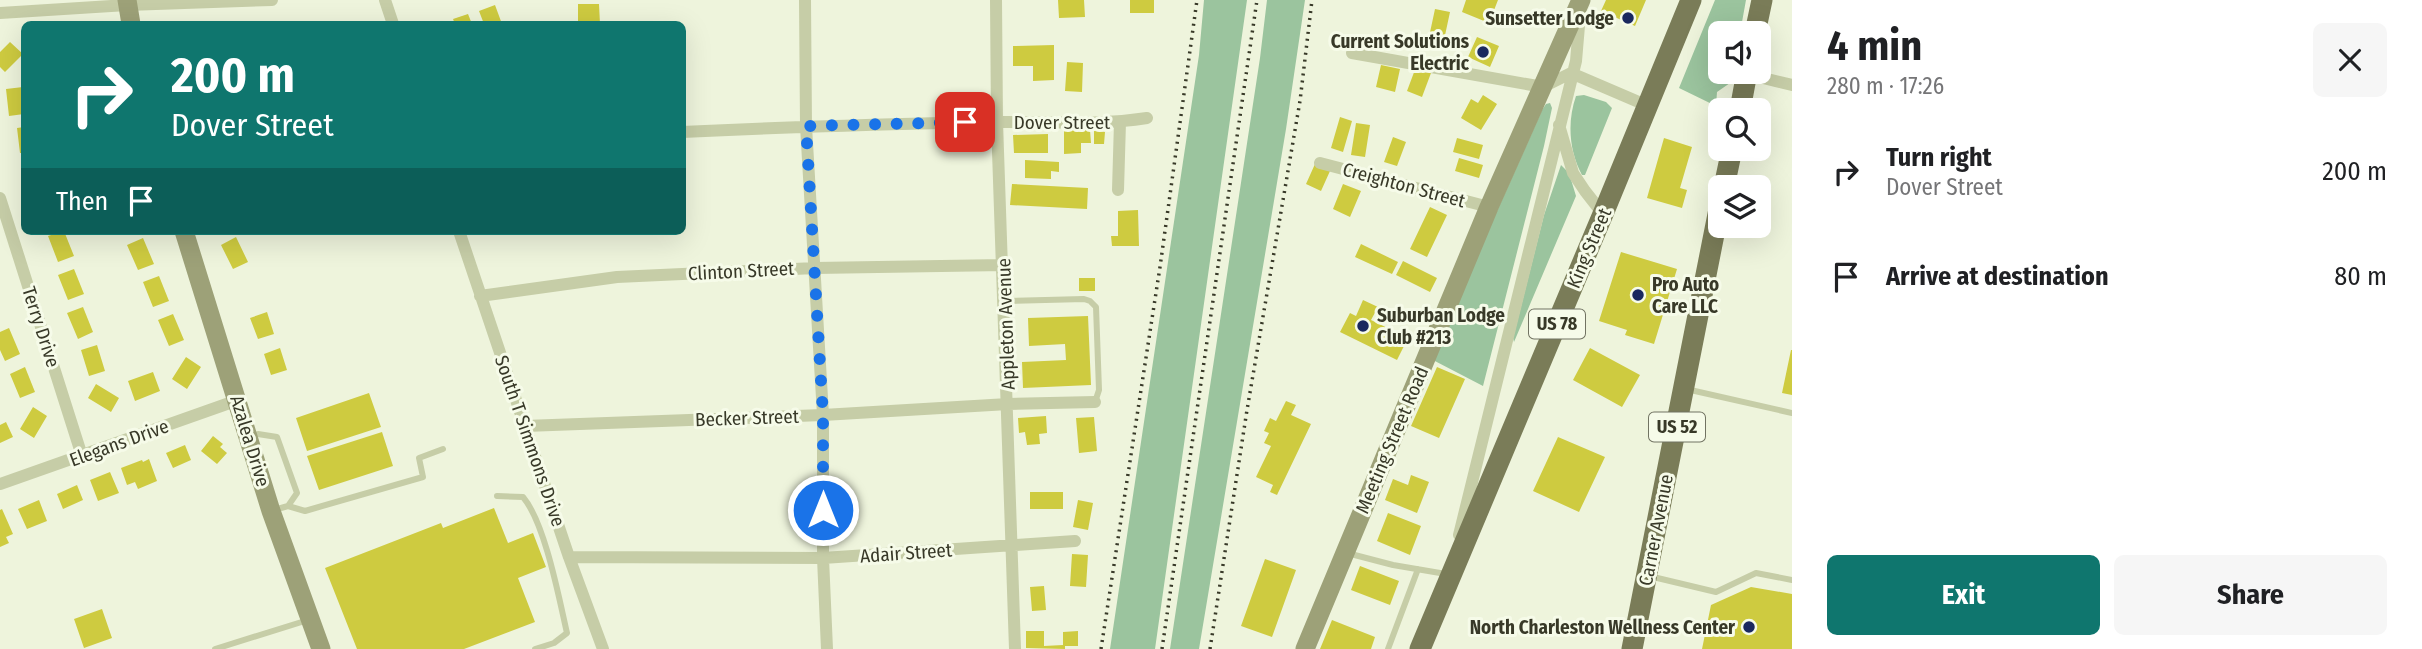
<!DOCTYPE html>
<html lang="en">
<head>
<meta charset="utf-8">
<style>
  :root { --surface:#fff; --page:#f6f6f6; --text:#202124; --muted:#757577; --accent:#0f766e }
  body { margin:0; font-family:"Fira Sans Condensed",sans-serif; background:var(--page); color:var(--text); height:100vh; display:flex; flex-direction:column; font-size:26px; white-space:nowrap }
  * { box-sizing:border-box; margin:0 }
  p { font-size:23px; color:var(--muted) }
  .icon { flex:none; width:38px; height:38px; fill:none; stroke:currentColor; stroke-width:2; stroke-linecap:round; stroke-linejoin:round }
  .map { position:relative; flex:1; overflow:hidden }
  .sheet { display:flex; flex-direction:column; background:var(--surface); width:630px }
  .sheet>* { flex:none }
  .guide { position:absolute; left:21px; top:21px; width:665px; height:214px; border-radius:10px; box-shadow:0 7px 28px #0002; background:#0f766e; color:#fff; overflow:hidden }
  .tools { position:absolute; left:1708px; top:21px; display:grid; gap:14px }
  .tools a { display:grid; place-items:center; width:63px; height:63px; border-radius:10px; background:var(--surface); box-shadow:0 7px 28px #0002; font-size:35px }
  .pin { position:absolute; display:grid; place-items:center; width:60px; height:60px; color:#fff; margin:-30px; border-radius:14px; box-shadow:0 4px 10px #0006 }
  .me { position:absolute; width:77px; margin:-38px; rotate:0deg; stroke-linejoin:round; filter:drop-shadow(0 0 5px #0008) }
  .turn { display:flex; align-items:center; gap:24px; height:147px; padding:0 35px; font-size:32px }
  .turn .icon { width:91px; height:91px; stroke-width:2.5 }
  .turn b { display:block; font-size:49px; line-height:60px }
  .then { display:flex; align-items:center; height:66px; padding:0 35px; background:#0003; gap:14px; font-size:26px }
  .round { display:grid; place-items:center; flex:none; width:74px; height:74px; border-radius:10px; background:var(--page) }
  .overview { display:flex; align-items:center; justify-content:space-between; height:119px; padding:0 35px }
  h1 { font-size:42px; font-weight:700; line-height:52px }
  .action { display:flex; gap:14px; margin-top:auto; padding:14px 35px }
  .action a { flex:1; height:80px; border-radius:10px; background:var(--accent); color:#fff; font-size:28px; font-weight:700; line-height:80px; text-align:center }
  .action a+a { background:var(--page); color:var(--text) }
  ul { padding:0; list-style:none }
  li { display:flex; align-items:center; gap:21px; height:105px; padding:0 35px }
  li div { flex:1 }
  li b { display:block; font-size:26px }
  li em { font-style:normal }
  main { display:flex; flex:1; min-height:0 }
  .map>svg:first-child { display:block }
</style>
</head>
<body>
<main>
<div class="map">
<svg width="1792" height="649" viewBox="0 0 1792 649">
  <rect width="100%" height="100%" fill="#eef4dc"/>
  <path fill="#9bc49e" d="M1204,0H1247L1155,649H1110L1199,55Z
    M1267,0H1305L1286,129L1199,649H1170L1260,58Z
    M1715,0H1746L1740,33H1720V72H1732L1730,83L1717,92L1716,106L1679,88Z
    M1584,95L1606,102L1612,108L1585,175H1582C1569,151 1567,122 1576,96Z
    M1550,103L1552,108L1544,146L1483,386L1431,359L1542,110L1546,104Z
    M1561,165L1569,173L1576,196L1514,342L1513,338L1544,215Z"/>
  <path fill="#cecb40" d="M1058,0H1084L1085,17L1059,18Z
    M1130,0H1154V13H1130Z
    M1466,0H1498L1489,23L1462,12Z
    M1606,0H1646L1635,26L1601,11Z
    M578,4H599L600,24H578Z
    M495,5L502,24H484L479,11Z
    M1435,9L1450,12L1444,40L1429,37Z
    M468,14L472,24H455L453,19Z
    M1477,37L1499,46L1490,67L1468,57Z
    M10,42L23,54L5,72L0,67V52Z
    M1054,45V80L1033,81V66H1013V46Z
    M1067,62L1083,63L1082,92L1065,91Z
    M1381,65L1400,69L1395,92L1376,87Z
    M1416,67L1431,73L1422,97L1407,91Z
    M23,87L24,114L9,116L6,89Z
    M1483,95L1497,104L1481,130L1461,118L1471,99L1478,103Z
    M1340,117L1352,121L1343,152L1331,148Z
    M1356,123L1370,125L1365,157L1351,155Z
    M24,127V153H20L17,128Z
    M1064,130H1090L1091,143H1081V153L1064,154Z
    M1094,131L1105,132L1104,144H1094Z
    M1048,134V153H1014L1013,135Z
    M1393,137L1406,142L1397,166L1384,162Z
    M1457,138L1483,145L1479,159L1453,152Z
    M1664,138L1692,147L1680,188L1687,190L1682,208L1647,198Z
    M1459,158L1483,165L1479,178L1455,171Z
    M1025,160L1059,162V172L1051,171V179L1025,178Z
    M1315,164L1330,171L1321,191L1306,184Z
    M1012,184L1088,188L1087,209L1010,205Z
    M1343,184L1361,191L1350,217L1333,209Z
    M1430,207L1447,215L1427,257L1410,249Z
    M1138,210L1139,246H1112L1111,236H1118V211Z
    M64,231L74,256L58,262L48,236Z
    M236,237L248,262L233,269L221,245Z
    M143,238L154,264L138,270L127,245Z
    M1361,244L1398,262L1392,274L1355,257Z
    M1621,252L1677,269L1654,344L1625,335L1627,330L1599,321Z
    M1403,261L1437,278L1430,292L1396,275Z
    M74,269L84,294L68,300L58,275Z
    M159,276L169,301L153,307L143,282Z
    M1079,278H1095V291H1079Z
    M1363,300L1378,307L1371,320L1408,338L1397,360L1340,332L1350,313L1356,316Z
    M83,307L93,332L78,339L67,313Z
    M267,312L274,334L258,339L250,318Z
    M173,314L184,340L169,346L158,320Z
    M1088,316L1091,385L1023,388L1022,362L1066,360L1065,344L1029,346L1028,318Z
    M9,328L20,354L5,361L0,350V332Z
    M97,345L105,371L89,376L81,350Z
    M280,348L287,370L271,375L264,354Z
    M1590,348L1640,375L1622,407L1573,380Z
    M1791,350H1792V395L1782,393Z
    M186,357L201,367L187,389L172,379Z
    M25,367L35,392L20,398L10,374Z
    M1437,367L1465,379L1439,438L1411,426Z
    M153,372L160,391L135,401L128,381Z
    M96,384L119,398L111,412L88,398Z
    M369,393L381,427L307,451L296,418Z
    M1286,401L1296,405L1291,415L1311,424L1277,495L1270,492L1273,485L1256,477L1271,446L1264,443L1269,433L1264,431L1270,418L1276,421Z
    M33,407L47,416L34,438L20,429Z
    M1046,416L1047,433L1039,434L1040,444L1027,445L1025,432L1019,433L1018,418Z
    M1094,417L1097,451L1079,453L1076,418Z
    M6,422L13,437L0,443V425Z
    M382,432L393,466L319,490L307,456Z
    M213,436L223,444L220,447L227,453L217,464L201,451Z
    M1558,437L1605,457L1579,512L1533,491Z
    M185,445L191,460L173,468L166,453Z
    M149,459L157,481L138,489L135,482L127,485L121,468L142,460L143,462Z
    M110,472L119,493L98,501L90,480Z
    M1411,475L1429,482L1417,513L1385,500L1393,479L1408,485Z
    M77,485L83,500L63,509L57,494Z
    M1030,492H1063V509H1030Z
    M39,500L47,521L27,529L18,509Z
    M1078,500L1093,503L1088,530L1073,527Z
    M494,508L508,543L533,533L546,567L518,578L535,622L464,649H357L325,568L441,523L443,528Z
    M2,509L13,534L6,537L9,543L0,547V510Z
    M1388,513L1421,526L1410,555L1377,541Z
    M1072,554L1088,555L1086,587L1070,586Z
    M1265,559L1296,570L1272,637L1241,626Z
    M1360,566L1399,581L1390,605L1351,590Z
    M1044,586L1046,610L1032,611L1030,587Z
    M1751,587L1792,594V649H1702L1711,605Z
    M102,609L112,638L84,648L74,619Z
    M1332,620L1375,637L1371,649H1320Z
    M1026,631H1044V646L1063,645V632L1078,631V646H1065V649L1026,648Z"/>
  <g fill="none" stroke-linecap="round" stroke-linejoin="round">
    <path stroke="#c6cda7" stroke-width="6" d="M1005,301L1084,299L1090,301L1096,307L1099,390L1095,402
      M1686,389L1792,413
      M252,436L258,434L277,437L297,493L288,506
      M497,496L523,497C545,523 559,598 567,633L554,643L535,649
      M274,510L288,506L305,511L423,477L419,458L443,449
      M1347,553L1393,565L1446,574
      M1649,576L1716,592L1756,573L1792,580
      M215,649L308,620
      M1388,649L1418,569"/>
    <path stroke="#c6cda7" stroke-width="12" d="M385,0L393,24
      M805,0L806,126L823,415V558L827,649
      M996,0L997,122L1015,649
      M0,13L127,5L272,0
      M1352,53L1543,87L1571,73L1648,106
      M1747,74L1792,85
      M1559,125L1573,173L1585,191L1603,214
      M682,132C786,127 889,124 992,122C1044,121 1096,126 1147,118
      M1320,163L1489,207
      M1118,190L1120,122
      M0,198L82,456
      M459,231L569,557L603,649
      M480,296L617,277L815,268L1004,265
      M525,426L823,415L1008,404L1095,402
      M0,484L238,400
      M1459,535L1576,61L1580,14
      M569,557L823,558L1075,541"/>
    <path stroke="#9da178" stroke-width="19" d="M127,0L131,24
      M184,231L271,511L321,649
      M1305,649L1489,207L1581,0"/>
    <path stroke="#7a7c58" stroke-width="21" d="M1755,33L1762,0
      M1740,110L1747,72
      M1724,187L1732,149
      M1420,649L1603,214L1691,0
      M1632,649L1720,204"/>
    <path stroke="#383928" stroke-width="3.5" stroke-dasharray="2 5" stroke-linecap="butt" d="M1101,649L1160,267L1197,0
      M1162,649L1257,0
      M1210,649L1247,410L1300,101L1312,0"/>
  </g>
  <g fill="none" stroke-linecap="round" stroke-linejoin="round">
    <path stroke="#1a73e8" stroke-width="12" stroke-dasharray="0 21.6" d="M823,510V415L806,126L965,122"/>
  </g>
  <g fill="#1a285e" stroke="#f6fbe9" stroke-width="2.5">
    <circle cx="1628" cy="18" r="7"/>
    <circle cx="1483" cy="52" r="7"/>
    <circle cx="1638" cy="295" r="7"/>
    <circle cx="1363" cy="326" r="7"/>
    <circle cx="1749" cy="627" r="7"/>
  </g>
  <g text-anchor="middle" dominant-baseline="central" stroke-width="6" stroke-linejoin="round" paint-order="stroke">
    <g fill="#f6fbe9" stroke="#717362" stroke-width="2">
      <rect x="1529" y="309.5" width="56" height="29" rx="5"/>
      <rect x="1649" y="412.5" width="56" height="29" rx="5"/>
    </g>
    <g font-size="18" font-weight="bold" fill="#383928">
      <text x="1557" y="324">US 78</text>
      <text x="1677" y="427">US 52</text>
    </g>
    <g font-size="19" font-weight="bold" fill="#383928" stroke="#f6fbe9" text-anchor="end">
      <text x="1614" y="18">Sunsetter Lodge</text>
      <text x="1469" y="41">Current Solutions<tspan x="1469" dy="22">Electric</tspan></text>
      <text x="1652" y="284" text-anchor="start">Pro Auto<tspan x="1652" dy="22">Care LLC</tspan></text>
      <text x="1377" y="315" text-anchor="start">Suburban Lodge<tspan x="1377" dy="22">Club #213</tspan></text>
      <text x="1735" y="627">North Charleston Wellness Center</text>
    </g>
    <g font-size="19" fill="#383928" stroke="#f6fbe9">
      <text x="1062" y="122">Dover Street</text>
      <text transform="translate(1404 185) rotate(15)">Creighton Street</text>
      <text transform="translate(1589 248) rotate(-67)">King Street</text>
      <text transform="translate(741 271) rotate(-3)">Clinton Street</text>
      <text transform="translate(1006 324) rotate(-92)">Appleton Avenue</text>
      <text transform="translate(41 327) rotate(72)">Terry Drive</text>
      <text transform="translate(747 418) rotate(-2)">Becker Street</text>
      <text transform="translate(1392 440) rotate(-67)">Meeting Street Road</text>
      <text transform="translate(250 441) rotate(73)">Azalea Drive</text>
      <text transform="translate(530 441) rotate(71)">South T Simmons Drive</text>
      <text transform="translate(119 443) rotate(-20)">Elegans Drive</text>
      <text transform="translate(1656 530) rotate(-79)">Carner Avenue</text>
      <text transform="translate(906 553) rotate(-4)">Adair Street</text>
    </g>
  </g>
</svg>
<div class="tools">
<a><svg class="icon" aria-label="sound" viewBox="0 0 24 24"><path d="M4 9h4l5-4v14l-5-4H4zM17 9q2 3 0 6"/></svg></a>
<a><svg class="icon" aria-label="search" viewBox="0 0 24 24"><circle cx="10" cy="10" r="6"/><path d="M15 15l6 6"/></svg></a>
<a><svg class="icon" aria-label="layers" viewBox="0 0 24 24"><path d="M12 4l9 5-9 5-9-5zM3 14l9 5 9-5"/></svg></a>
</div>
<div class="pin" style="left:965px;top:122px;background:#d93025"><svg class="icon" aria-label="arrive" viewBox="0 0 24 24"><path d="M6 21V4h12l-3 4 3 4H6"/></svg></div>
<svg class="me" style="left:823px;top:510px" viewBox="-20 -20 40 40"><circle r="17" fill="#1a73e8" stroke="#fff" stroke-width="3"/><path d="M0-11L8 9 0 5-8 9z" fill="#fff"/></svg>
<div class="guide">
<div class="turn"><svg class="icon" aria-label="right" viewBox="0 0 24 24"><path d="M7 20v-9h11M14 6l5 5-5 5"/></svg><div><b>200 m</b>Dover Street</div></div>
<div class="then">Then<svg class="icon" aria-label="arrive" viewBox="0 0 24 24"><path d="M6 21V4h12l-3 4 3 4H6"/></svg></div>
</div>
</div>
<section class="sheet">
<div class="overview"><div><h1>4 min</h1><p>280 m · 17:26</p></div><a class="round"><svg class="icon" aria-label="close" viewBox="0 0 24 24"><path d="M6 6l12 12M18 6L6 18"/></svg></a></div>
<ul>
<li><svg class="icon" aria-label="right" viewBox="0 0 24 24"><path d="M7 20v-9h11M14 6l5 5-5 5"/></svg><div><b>Turn right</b><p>Dover Street</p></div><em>200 m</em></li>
<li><svg class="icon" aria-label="arrive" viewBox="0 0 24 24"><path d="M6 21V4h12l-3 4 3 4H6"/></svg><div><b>Arrive at destination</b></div><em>80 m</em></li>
</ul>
<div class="action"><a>Exit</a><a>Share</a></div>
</section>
</main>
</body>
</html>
